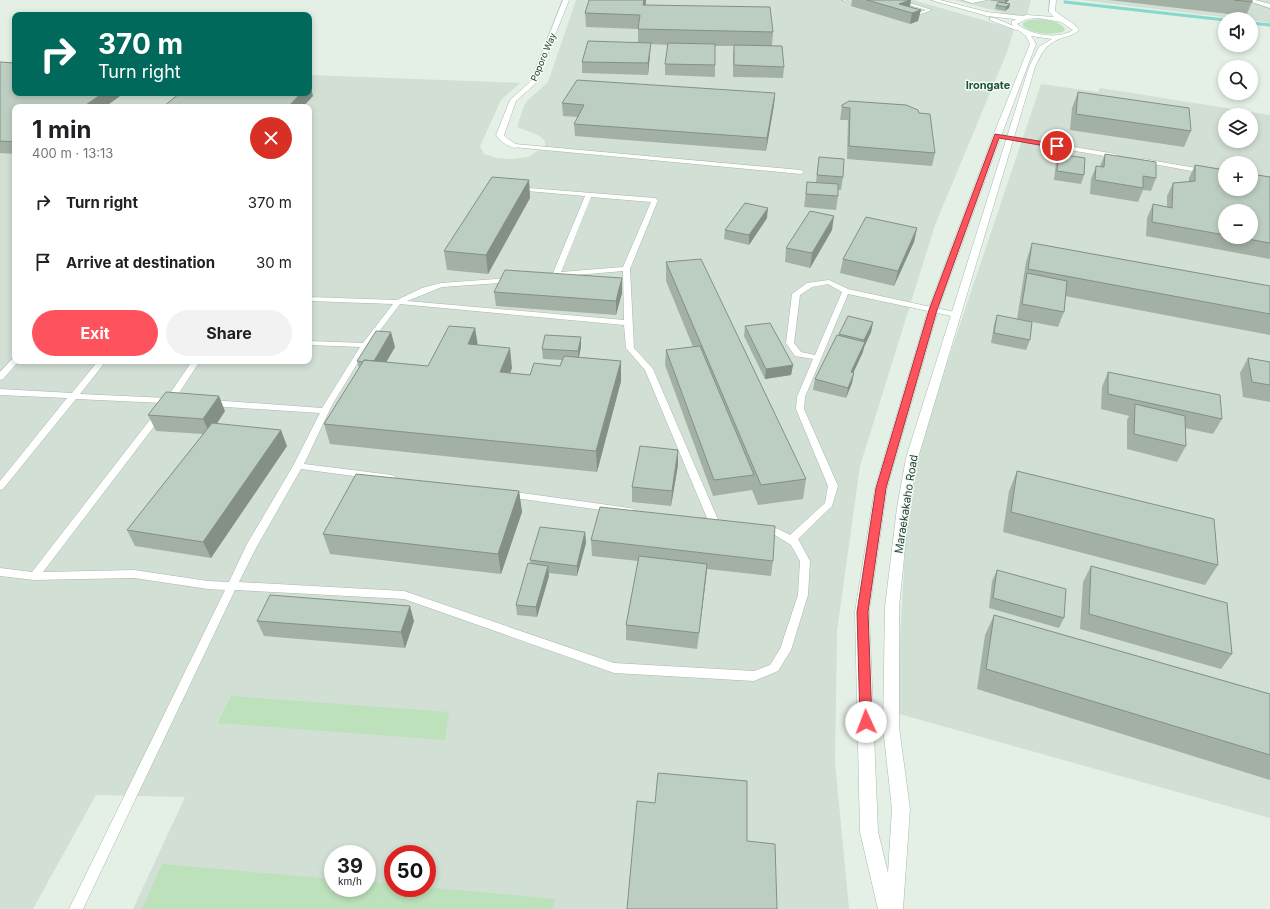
<!DOCTYPE html>
<html lang="en">
<head>
<meta charset="utf-8">
<style>
  :root { --surface:#fff; --page:#f2f2f2; --text:#202124; --muted:#757577; --accent:#fe535d }
  body { margin:0; font-family:Inter,sans-serif; background:var(--page); color:var(--text); height:100vh; display:flex; flex-direction:column; font-size:15px; white-space:nowrap }
  * { box-sizing:border-box; margin:0 }
  p { font-size:13px; color:var(--muted) }
  .icon { flex:none; width:22px; height:22px; fill:none; stroke:currentColor; stroke-width:2; stroke-linecap:round; stroke-linejoin:round }
  .map { position:relative; flex:1; overflow:hidden }
  .panel { position:absolute; left:12px; top:104px; width:300px; height:260px; display:flex; flex-direction:column; background:var(--surface); border-radius:8px; box-shadow:0 2px 6px #0003 }
  .panel>* { flex:none }
  .guide { position:absolute; left:12px; top:12px; width:300px; height:84px; border-radius:8px; box-shadow:0 2px 6px #0003; background:#00695c; color:#fff; overflow:hidden }
  .tools { position:absolute; left:1218px; top:12px; display:grid; gap:8px }
  .tools a { display:grid; place-items:center; width:40px; height:40px; border-radius:50%; background:var(--surface); box-shadow:0 2px 6px #0003; font-size:20px }
  .speed { position:absolute; left:324px; top:845px; display:flex; gap:8px; font-size:20px; font-weight:700; text-align:center }
  .speed>* { display:grid; place-content:center; width:52px; height:52px; border-radius:50%; background:var(--surface); box-shadow:0 2px 6px #0003; line-height:1 }
  .speed small { font-size:10px; font-weight:400 }
  .speed .limit { border:6px solid #d22; background:#fff; color:#111 }
  .pin { position:absolute; display:grid; place-items:center; width:34px; height:34px; color:#fff; margin:-17px; border:2px solid #fff; border-radius:50%; box-shadow:0 1px 4px #0007 }
  .me { position:absolute; width:44px; margin:-22px; rotate:358deg; stroke-linejoin:round; filter:drop-shadow(0 0 3px #0008) }
  .turn { display:flex; align-items:center; gap:14px; height:84px; padding:0 20px; font-size:18px }
  .turn .icon { width:52px; height:52px; stroke-width:2.5 }
  .turn b { display:block; font-size:28px; line-height:34px }
  .round { display:grid; place-items:center; flex:none; width:42px; height:42px; border-radius:21px; background:var(--page) }
  .head { display:flex; align-items:center; justify-content:space-between; height:68px; padding:0 20px }
  h1 { font-size:24px; font-weight:700; line-height:30px }
  .primary-button { display:flex; gap:8px; margin-top:auto; padding:8px 20px }
  .primary-button a { flex:1; height:46px; border-radius:24px; background:var(--accent); color:#fff; font-size:16px; font-weight:700; line-height:46px; text-align:center }
  .primary-button a+a { background:var(--page); color:var(--text) }
  ul { padding:0; list-style:none }
  li { display:flex; align-items:center; gap:12px; height:60px; padding:0 20px }
  li div { flex:1 }
  li b { display:block; font-size:15px }
  li em { font-style:normal }
  .map>svg:first-child { display:block }
</style>
</head>
<body>
<div class="map">
<svg width="1270" height="909" viewBox="0 0 1270 909">
  <rect width="100%" height="100%" fill="#e4efe6"/>
  <path fill="#d2dfd5" fill-rule="evenodd" d="M576,0H913L1014,29L1007,52L935,225L860,466L837,631L835,762L849,909H133L185,797L96,795L33,909H0V62H15V93H309V75L520,83L501,100L480,146L484,154L497,158L511,159L528,157L545,146V141L538,135L517,127L524,106L528,100L548,82ZM15,107H309V361H15ZM333,854H367V888H333ZM393,854H427V888H393Z
    M955,0H1031L1027,15L1014,16Z
    M1080,0H1270V23L1251,20V19H1240Z
    M1041,84L1098,92L1100,88L1270,115V818L896,713L909,476ZM1225,115H1251V141H1225ZM1225,163H1251V189H1225ZM1225,211H1251V237H1225Z"/>
  <path fill="#bce1bb" d="M1029,20C1040,19 1058,19 1065,29L1064,31C1053,36 1032,34 1023,26V23Z
    M231,696L449,712L445,740L218,723Z
    M162,864L333,879V888H367V881L393,884V888H427V887L555,899L553,909H142Z"/>
  <g fill="none" stroke-linecap="round" stroke-linejoin="round">
    <path stroke="#87d8cc" stroke-width="3" d="M1065,2L1225,20
      M1251,23L1270,25"/>
    <defs>
      <path id="service" d="M842,0H847L845,1Z
        M893,0H900L932,10L912,17V15L926,10Z
        M962,0H987L972,3Z
        M997,134L1116,154L1119,156L1116,158L995,137V135Z
        M515,144L801,170L804,172L801,174L513,147L512,146Z
        M1144,159L1225,173V177L1142,162V160Z
        M529,188L655,198L658,200L630,269L634,348L653,369L719,522L717,525L714,526L701,524L699,521L701,518H707L645,370L626,348L624,325L400,304L368,346L332,405L304,464L392,475L397,478L392,481L301,469L256,548L239,582L404,591L614,663L754,671L770,665L780,649L798,595L800,561L791,545L775,535L760,533L758,530L760,527C770,524 781,530 790,535L825,503L828,486L796,409L797,397L813,359L795,356L786,343L792,294L807,283L829,280L848,289L959,313L960,315L956,317L848,294L805,397L804,409L838,486L832,506L798,539L810,561L808,595L791,650L778,671L754,681L614,673L404,599L235,590L83,909H69L225,590L208,589L134,578L34,580L0,576V568L32,572L156,412H162L163,414L162,416L43,572L134,570L208,581L229,582L247,544L293,466L320,413L211,406L207,403L211,400L322,408L360,347L309,345V341L363,343L393,304L309,301V297L397,300L422,288L441,283L511,278H514V282L442,287L407,301L624,320L623,271L542,278V274L553,273L585,196L527,191L526,190ZM591,197L651,202L623,267L561,272ZM828,284L842,292L815,355L801,352L794,343L800,295L812,287Z
        M12,359H15V361H19L3,379L0,380V372Z
        M98,361H106L80,394L167,398L192,361H200L175,399L176,401C175,403 171,405 168,406L164,403L76,399L3,489L0,490V481L67,398L0,395V389L72,393Z
        M508,491L630,508L633,509L635,511L633,513L630,514L508,497L505,496L503,494L505,492Z"/>
      <path id="minor" d="M563,0H569L536,83L516,101L504,135L508,139L519,146L515,148C507,146 501,142 496,135L510,100L530,82Z
        M931,0H940L987,12L1023,16L1026,18L1023,20L987,16Z
        M1246,0H1255L1270,4V8Z
        M990,18H994L1021,29L1016,30L990,20Z"/>
      <path id="secondary" d="M1050,0H1056L1055,11C1063,18 1074,22 1079,30C1073,36 1066,36 1059,39C1044,46 1042,53 1035,67L918,458L909,508L899,607V727L910,809L903,909H878L860,832L855,612L875,488L928,310L993,136L1030,44L1026,36L1012,25V21L1026,15L1054,17L1049,12ZM1039,18L1061,22L1073,30C1058,40 1030,35 1017,24L1027,19ZM1031,36L1052,39L1039,47L1029,67L906,458L897,508L885,607L883,727L892,809L888,873L878,832L869,612L887,488L938,310L1001,136L1036,44Z"/>
    </defs>
    <use href="#service" stroke="#a6b8ab" stroke-width="1"/>
    <use href="#minor" stroke="#a6b8ab" stroke-width="1"/>
    <use href="#secondary" stroke="#a4bead" stroke-width="1"/>
    <use href="#service" fill="#fff" fill-rule="evenodd"/>
    <use href="#minor" fill="#fff" fill-rule="evenodd"/>
    <use href="#secondary" fill="#fff" fill-rule="evenodd"/>
  </g>
  <path fill="#a2b0a6" fill-rule="evenodd" d="M589,0H646V5L773,32L772,45L784,67L783,78L733,77V56L734,46H715V77L665,75V64L668,45L650,44V54L648,75L582,73V62L638,42V29L586,27L585,13Z
    M852,0H911L910,7L918,21L910,24L851,6Z
    M988,0H1009L1008,1L1005,3L1010,4L1009,8L1005,11L995,9L996,5L999,2Z
    M1109,0H1252V2L1246,16Z
    M0,62L15,93H124L105,107H15V154L0,153Z
    M1078,92L1191,131L1184,147L1070,130L1072,108Z
    M775,93L774,105L766,151L575,136L574,124L578,117L563,116L562,103Z
    M842,105L919,113L935,153L932,166L847,159L848,120H840Z
    M1059,154L1084,175L1081,184L1054,180L1056,162Z
    M1105,154L1156,178L1151,191L1143,190L1138,202L1090,194L1091,179L1096,166H1100Z
    M819,157L843,177L841,190H838V196L836,210L804,207L807,182H816Z
    M1195,165L1270,177V259L1146,236L1147,218L1153,204L1167,207V196L1173,183L1189,182V178ZM1225,211L1251,237H1225Z
    M529,180L530,198L488,274L447,270L444,251Z
    M767,218L749,245L724,239L725,230Z
    M917,228L914,242L894,286L840,273L843,259Z
    M832,230L810,268L785,262L786,248Z
    M1032,243L1270,286V335L1065,296L1064,312L1058,327L1017,319L1026,262Z
    M666,262L806,479L803,499L758,505L752,490L713,496L665,365L666,350L693,347L666,281Z
    M622,278V293L616,315L496,306L494,292Z
    M997,315L1030,340L1026,350L991,343L994,325Z
    M873,322L871,332L853,373L852,383L846,398L813,390L815,379L839,334Z
    M745,326L793,365L791,375L765,379L744,336Z
    M475,328L478,345L512,368L510,373L530,375L560,366L562,360L543,359L542,349L581,337V347L579,357L621,361V381L597,472L330,444L324,424L359,368L357,361L395,347L386,362L428,366Z
    M1248,358L1270,362V402L1243,397L1240,373Z
    M1108,372L1222,419L1213,434L1185,428L1186,446L1177,462L1127,449V420L1129,416L1101,409L1102,387Z
    M225,411L217,423L287,446L211,558L135,546L127,530L203,434L156,431L148,415Z
    M678,450V465L671,506L632,502V487Z
    M1017,471L1218,565L1205,585L1003,532L1009,491Z
    M519,491L522,512L501,574L330,554L323,534Z
    M585,532L586,543L577,576L548,573L549,576L537,617L517,615L516,605L531,564L530,560Z
    M591,540L773,561L771,576L707,569L697,649L626,640V625L638,561L592,556Z
    M1091,566L1232,654L1221,669L1080,629L1083,582Z
    M997,570L1064,618L1059,628L989,608L992,581Z
    M994,615L1270,694V780L977,689L985,635Z
    M257,621H414L405,648L264,636Z"/>
  <path fill="#849087" d="M644,0H646L643,19V5Z
    M910,0H911L909,10L899,4Z
    M1005,0H1009L1005,4Z
    M1010,4L1009,8L1005,11L1006,7Z
    M921,10L918,21L910,24L912,13Z
    M651,43L650,54L648,75V63Z
    M310,84L313,96L303,107H288L301,93H309V85Z
    M103,93H124L105,107H83Z
    M775,93L774,105L766,151L767,138Z
    M529,180L530,198L488,274L486,255Z
    M768,208L767,218L749,245V235Z
    M834,216L832,230L810,268L812,253Z
    M917,228L914,242L894,286L898,271Z
    M622,278V293L616,315V301Z
    M873,322L871,332L864,347L863,352L849,382L851,372L863,345L864,340Z
    M475,328L478,348L468,344Z
    M391,332L395,347L377,378L373,363Z
    M581,337V347L578,361V351Z
    M510,348L512,368L502,392L500,372Z
    M621,361V381L597,472L596,451Z
    M793,365L791,375L765,379L766,369Z
    M854,373L852,383L846,398L848,388Z
    M219,396L225,411L210,434L203,419Z
    M281,430L287,446L211,558L203,542Z
    M678,450V465L671,506L672,491Z
    M519,491L522,512L501,574L498,554Z
    M585,532L586,543L577,576V566Z
    M707,564L706,579L697,649L699,633Z
    M548,566L549,576L537,617L536,607Z
    M410,606L414,621L405,648L401,632Z"/>
  <path fill="#bccdc1" stroke="#849087" d="M589,0H644L643,5L770,7L773,32L638,29L640,15L585,13Z
    M867,0H910L899,4L921,10L912,13Z
    M1234,0H1252V2Z
    M999,2L1010,4L1006,7L996,5Z
    M588,41L651,43L648,63L582,62Z
    M668,43L715,44V65L665,64Z
    M734,45L782,46L784,67L734,65Z
    M0,62L15,63V75L14,76H15V93H103L83,107H15V142L0,141Z
    M577,80L775,93L767,138L574,124L584,105L562,103Z
    M1078,92L1189,108L1191,131L1076,114Z
    M180,93H301L288,107H163Z
    M849,101L906,105L918,110L919,113L930,114L935,153L849,146L850,108L842,107V105Z
    M1059,154L1085,158L1084,175L1057,171Z
    M1105,154L1156,162V178L1143,176V188L1095,180L1096,166L1104,167Z
    M819,157L844,159L843,177L817,175Z
    M1195,165L1225,170V189H1251V174L1270,177V243L1236,237H1251V211H1225V235L1152,222L1153,204L1172,208L1173,183L1195,181Z
    M492,177L529,180L486,255L444,251Z
    M807,182L838,184V196L806,194Z
    M745,203L768,208L749,235L725,230Z
    M810,211L834,216L812,253L786,248Z
    M866,217L917,228L898,271L843,259Z
    M1032,243L1270,286V314L1028,269Z
    M701,259L806,479L761,485L666,262Z
    M505,270L622,278L616,301L494,292Z
    M1027,273L1067,281L1064,312L1022,304Z
    M997,315L1032,322L1030,340L994,333Z
    M848,316L873,322L864,340L839,334Z
    M770,323L793,365L766,369L745,326Z
    M449,326L475,328L468,344L510,348L500,372L530,375L534,363L560,366L564,356L621,361L596,451L324,424L364,360L428,366Z
    M376,331L391,332L374,361L364,360L362,362L357,361Z
    M545,335L581,337L578,351L542,349Z
    M837,335L865,342L851,372L854,373L848,388L815,379Z
    M700,346L754,475L714,480L666,350Z
    M1248,358L1270,362V385L1252,382Z
    M1108,372L1220,395L1222,419L1108,394Z
    M166,392L219,396L203,419L148,415Z
    M1135,404L1185,416L1186,446L1134,434Z
    M212,423L281,430L203,542L127,530Z
    M640,446L678,450L672,491L632,487Z
    M1017,471L1214,519L1218,565L1011,512Z
    M356,474L519,491L498,554L323,534Z
    M600,507L775,526L773,561L591,540Z
    M540,527L585,532L577,566L530,560Z
    M639,556L707,564L699,633L626,625Z
    M528,563L548,566L536,607L516,605Z
    M1091,566L1227,603L1232,654L1089,614Z
    M997,570L1066,589L1064,618L993,598Z
    M270,595L410,606L401,632L257,621Z
    M994,615L1270,694V755L986,669Z
    M658,773L747,781V841L775,844L777,909H627L637,801L655,803Z"/>
  <path fill="#fe535d" stroke="#a5363c" d="M995,134L1057,144L1060,146L1057,148L999,138L937,310L886,488L868,612L872,722L870,725L866,727L862,725L860,722L857,612L876,488L929,310Z"/>
  <g text-anchor="middle" dominant-baseline="central" stroke-width="3" stroke-linejoin="round" paint-order="stroke">
    <g font-size="9" fill="#21422f" stroke="#f5faf6">
      <text transform="translate(543 57) rotate(-67)">Poporo Way</text>
    </g>
    <g font-size="11" font-weight="bold" fill="#1b5636" stroke="#f5faf6">
      <text x="988" y="85">Irongate</text>
    </g>
    <g font-size="11" fill="#21422f" stroke="#f5faf6">
      <text transform="translate(906 504) rotate(-81)">Maraekakaho Road</text>
    </g>
  </g>
</svg>
<div class="tools">
<a><svg class="icon" aria-label="sound" viewBox="0 0 24 24"><path d="M4 9h4l5-4v14l-5-4H4zM17 9q2 3 0 6"/></svg></a>
<a><svg class="icon" aria-label="search" viewBox="0 0 24 24"><circle cx="10" cy="10" r="6"/><path d="M15 15l6 6"/></svg></a>
<a><svg class="icon" aria-label="layers" viewBox="0 0 24 24"><path d="M12 4l9 5-9 5-9-5zM3 14l9 5 9-5"/></svg></a>
<a>+</a>
<a>−</a>
</div>
<div class="speed"><div>39<small>km/h</small></div><div class="limit">50</div></div>
<div class="pin" style="left:1057px;top:146px;background:#d93025"><svg class="icon" aria-label="arrive" viewBox="0 0 24 24"><path d="M6 21V4h12l-3 4 3 4H6"/></svg></div>
<svg class="me" style="left:866px;top:722px" viewBox="-20 -20 40 40"><circle r="19" fill="#fff"/><path d="M0-13L10 11 0 6-10 11z" fill="#fe535d"/></svg>
<div class="guide">
<div class="turn"><svg class="icon" aria-label="right" viewBox="0 0 24 24"><path d="M7 20v-9h11M14 6l5 5-5 5"/></svg><div><b>370 m</b>Turn right</div></div>
</div>
<section class="panel">
<div class="head"><div><h1>1 min</h1><p>400 m · 13:13</p></div><a class="round" style="background:#d93025;color:#fff"><svg class="icon" aria-label="close" viewBox="0 0 24 24"><path d="M6 6l12 12M18 6L6 18"/></svg></a></div>
<ul>
<li><svg class="icon" aria-label="right" viewBox="0 0 24 24"><path d="M7 20v-9h11M14 6l5 5-5 5"/></svg><div><b>Turn right</b></div><em>370 m</em></li>
<li><svg class="icon" aria-label="arrive" viewBox="0 0 24 24"><path d="M6 21V4h12l-3 4 3 4H6"/></svg><div><b>Arrive at destination</b></div><em>30 m</em></li>
</ul>
<div class="primary-button"><a>Exit</a><a>Share</a></div>
</section>
</div>
</body>
</html>
